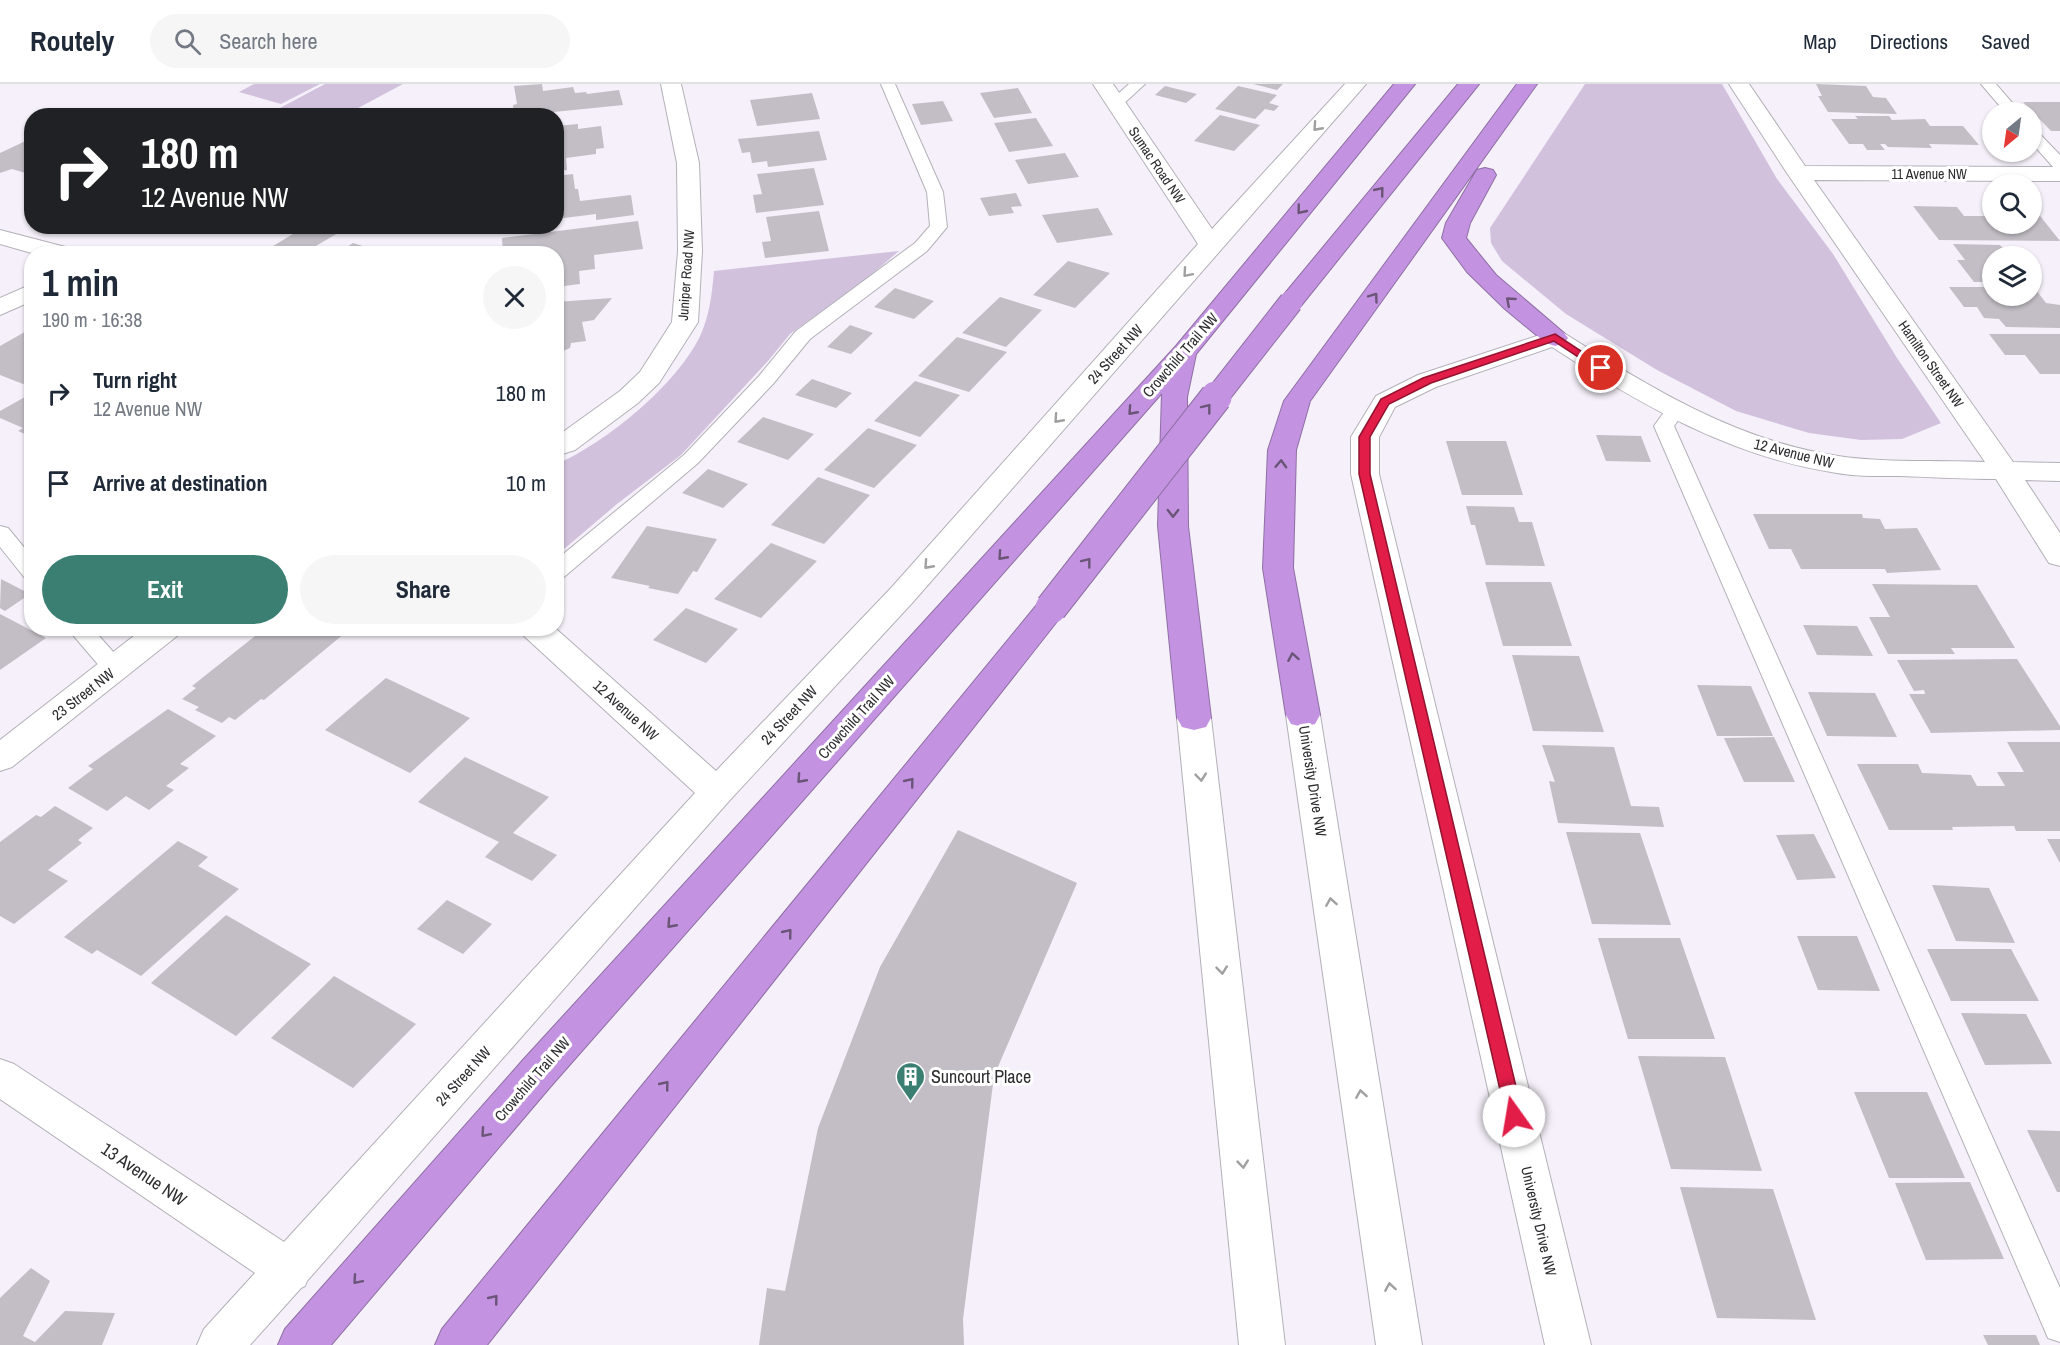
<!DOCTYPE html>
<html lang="en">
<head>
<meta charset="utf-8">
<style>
  :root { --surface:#fff; --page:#f6f6f7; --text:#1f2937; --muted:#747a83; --line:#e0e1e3; --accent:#3b7f72 }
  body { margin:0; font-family:"Archivo Narrow",sans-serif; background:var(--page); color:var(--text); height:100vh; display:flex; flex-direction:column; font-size:22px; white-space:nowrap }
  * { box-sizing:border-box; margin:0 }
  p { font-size:20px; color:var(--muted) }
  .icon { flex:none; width:33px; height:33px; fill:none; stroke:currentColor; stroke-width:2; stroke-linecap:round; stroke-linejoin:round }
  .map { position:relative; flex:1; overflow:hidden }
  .side { position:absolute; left:24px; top:162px; width:540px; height:390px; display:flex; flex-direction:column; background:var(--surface); border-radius:24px; box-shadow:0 2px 4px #0004 }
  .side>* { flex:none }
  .banner { position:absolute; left:24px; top:24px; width:540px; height:126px; border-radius:24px; box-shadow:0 2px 4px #0004; background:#202124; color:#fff; overflow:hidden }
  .needle { width:39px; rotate:209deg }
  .buttons { position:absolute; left:1982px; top:18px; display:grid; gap:12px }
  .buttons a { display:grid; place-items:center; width:60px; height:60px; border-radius:50%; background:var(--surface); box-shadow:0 2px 4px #0004; font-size:30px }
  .pin { position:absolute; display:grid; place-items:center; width:51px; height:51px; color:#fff; margin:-26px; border:3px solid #fff; border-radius:50%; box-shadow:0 2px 6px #0007 }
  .me { position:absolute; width:66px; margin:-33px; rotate:347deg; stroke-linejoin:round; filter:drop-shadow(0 0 4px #0008) }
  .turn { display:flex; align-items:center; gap:21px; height:126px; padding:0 18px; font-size:27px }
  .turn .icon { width:78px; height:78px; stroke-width:2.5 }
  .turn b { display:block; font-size:42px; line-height:51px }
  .round { display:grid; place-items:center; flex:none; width:63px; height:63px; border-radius:32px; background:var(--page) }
  .head { display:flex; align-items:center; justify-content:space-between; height:102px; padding:0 18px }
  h1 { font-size:36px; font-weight:700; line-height:45px }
  .primary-button { display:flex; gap:12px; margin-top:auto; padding:12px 18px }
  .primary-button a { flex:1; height:69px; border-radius:36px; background:var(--accent); color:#fff; font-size:24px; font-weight:700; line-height:69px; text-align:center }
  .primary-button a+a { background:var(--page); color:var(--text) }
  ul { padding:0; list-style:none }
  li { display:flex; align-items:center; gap:18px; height:90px; padding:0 18px }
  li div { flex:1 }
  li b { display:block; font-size:22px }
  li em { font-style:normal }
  header { display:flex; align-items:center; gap:36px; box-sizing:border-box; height:84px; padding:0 30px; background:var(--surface); border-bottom:2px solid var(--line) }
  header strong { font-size:28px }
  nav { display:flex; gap:33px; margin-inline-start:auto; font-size:21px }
  .search { width:420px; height:54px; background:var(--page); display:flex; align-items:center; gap:15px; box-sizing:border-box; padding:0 21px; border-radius:33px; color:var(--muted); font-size:22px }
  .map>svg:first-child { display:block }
</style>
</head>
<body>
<header>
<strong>Routely</strong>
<div class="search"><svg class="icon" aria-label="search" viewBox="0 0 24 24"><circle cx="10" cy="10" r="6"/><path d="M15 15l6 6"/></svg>Search here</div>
<nav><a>Map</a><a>Directions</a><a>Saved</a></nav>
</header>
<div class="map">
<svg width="2060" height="1261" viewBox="0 0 2060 1261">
  <rect width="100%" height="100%" fill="#f5f0f9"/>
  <path fill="#d1c1dd" d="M254,0H320L281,20L239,8Z
    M325,0H403L345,31H299L278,25Z
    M1585,0H1722L1777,95L1833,170L1897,274L1941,339L1902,355L1861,356L1809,349L1736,327L1657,286L1566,230L1502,177L1491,159L1490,144Z
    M899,167L865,196L790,250L768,277L681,371L617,420L557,471V380C607,358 678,300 701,250C710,229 712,209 714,187Z"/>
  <path fill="#c3bec6" d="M542,0L543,7L573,3L575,9L586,8L587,10L619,6L623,21L514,32L513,21L517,20L514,2Z
    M1253,0H1283L1277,6Z
    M1816,0L1866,2L1873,13L1886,14L1897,30L1828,28L1818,12H1822Z
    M1165,2L1197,10L1186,19L1155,11Z
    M1238,2L1277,11L1269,19L1279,22L1274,27L1265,25L1255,35L1215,25Z
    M1018,4L1032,29L994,34L980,9Z
    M812,9L820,35L757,42L750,16Z
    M943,17L953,37L921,41L912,20Z
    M2023,18H2060V47H2051Z
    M1220,31L1260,41L1234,67L1194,57Z
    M1855,32H1889L1892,36L1925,35L1930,42H1963L1979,61L1929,60L1932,64L1888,63L1885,60H1880L1885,66H1867L1863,60H1849L1831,35H1858Z
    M1036,34L1053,62L1009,68L994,39Z
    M578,40V45L601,42L604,64L596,65V70L566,74L567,86L556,87V42Z
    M819,47L827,76L768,83L767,77L752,79L750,68L742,69L738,55Z
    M32,54V91L12,85L0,89V69Z
    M1065,69L1079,93L1028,100L1015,76Z
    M814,84L824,121L756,129L753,111L762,110L757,90Z
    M573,90L575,105H578L580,117L631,111L634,131L596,136V130L556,135V92Z
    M1016,109L1022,122L1011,123L1014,129L989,132L980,114Z
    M1913,122L1957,123L1964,132H1992V140H2031V123H2033L2060,157L1939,156Z
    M1098,124L1113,151L1057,159L1042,131Z
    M819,127L829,167L765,174L762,158L771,157L766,133Z
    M638,137L643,165L594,171L595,185L579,187L580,200L556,203V170H503L502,154Z
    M306,142H319L338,149L309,166L317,170H260Z
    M353,159L372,165L365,170H336Z
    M1953,160L2000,161L2010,172H1992V198H1974L1957,176H1965Z
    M1068,177L1110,189L1075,224L1033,211Z
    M1949,203H1992V212H2031V203H2034L2046,219L2060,221V244L2006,243L1999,235L1984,234L1977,223H1964Z
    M895,204L934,217L914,235L874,223Z
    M1000,213L1042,226L1006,263L962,249Z
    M612,214L594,236L582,238L586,257L571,259L570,264L556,270V218Z
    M850,241L873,249L851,270L827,263Z
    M30,245L32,295L23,300L0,291V262Z
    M1989,250H2060V290H2040L2025,271H2005Z
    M957,253L1007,268L969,308L918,292Z
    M812,295L852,309L836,324L795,311Z
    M915,297L960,311L920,353L874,337Z
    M32,309V353L18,347L23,344L0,334V327Z
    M763,333L814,350L788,376L737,358Z
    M868,344L917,361L874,404L824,386Z
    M1596,351L1641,352L1651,378L1606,377Z
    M1446,357H1506L1523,411H1462Z
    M708,385L748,400L723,424L682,409Z
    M818,393L870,411L824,460L771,441Z
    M1466,422L1514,423L1519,438H1532L1545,482L1486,481L1475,441H1471Z
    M1753,430H1862L1863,434L1880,435L1885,445L1917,444L1941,486L1887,489L1885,485H1801L1791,465H1769Z
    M647,442L717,455L697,488L693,487L678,510L648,504L650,502L611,494Z
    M771,459L817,477L761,534L714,515Z
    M1,495L30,510L5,527L0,524Z
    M1485,498H1551L1572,562H1503Z
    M1872,500L1977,501L2015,564H1951L1955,570H1888L1869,533H1890Z
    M686,524L738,545L706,579L653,556Z
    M0,530L46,554L0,586Z
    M1803,541L1857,542L1873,572L1817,571Z
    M265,544H351L264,616L261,615L235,636L229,633L222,639L195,626L199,623L182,615L196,604L192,602Z
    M1512,571L1579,572L1604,648L1533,647Z
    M2017,575L2060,642V646L1931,649L1909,610H1925L1924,606L1914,607L1897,576Z
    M386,594L470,634L410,689L325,646Z
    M1697,601L1751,602L1773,652H1717Z
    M1808,608L1875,609L1897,653L1827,652Z
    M168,625L216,652L180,680L189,684L166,702L174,706L149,726L126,712L107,727L68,704L93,685L88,682Z
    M1774,653L1795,698H1744L1724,654Z
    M2007,658H2060V747H2016L2014,742L1952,743L1953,746H1889L1857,680H1918L1922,689L1971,691L1977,702H2005L1997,688H2024Z
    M1542,661L1614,663L1631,722L1659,723L1664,743L1558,739L1549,697L1555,698Z
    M465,673L549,713L513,749L557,771L532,797L485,773L499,758L418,718Z
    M55,722L93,744L78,756L82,759L48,786L68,797L14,840L0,832V758L36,731L41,733Z
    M958,746L1077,799L994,992L963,1235L964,1261H759L767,1204L785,1207L818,1044L880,883Z
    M1566,748L1640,749L1671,841L1592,840Z
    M1814,750L1836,794L1797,796L1776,751Z
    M2047,755H2060V779Z
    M178,757L208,773L198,782L239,805L141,892L97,866L92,870L64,853Z
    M1932,801L1989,804L2015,859L1956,857Z
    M447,816L492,840L463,870L417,845Z
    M226,831L311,880L236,952L151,899Z
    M1797,852H1857L1880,907L1818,906Z
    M1598,854H1680L1715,955H1628Z
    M1927,865H2011L2039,917H1951Z
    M334,892L416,940L353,1004L271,954Z
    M1961,929L2026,930L2052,980L1985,981Z
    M1638,972L1725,973L1762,1087L1671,1085Z
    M1854,1008H1927L1965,1094H1889Z
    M2027,1046L2060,1047V1108H2057Z
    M1970,1098L2004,1175L1926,1176L1895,1099Z
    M1680,1103L1773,1105L1816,1236L1717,1234Z
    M31,1184L50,1197L23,1252L35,1258L65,1227L115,1229L102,1261H0V1214Z
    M1983,1251H2036L2040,1261H1988Z"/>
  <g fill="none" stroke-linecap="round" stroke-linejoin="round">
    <defs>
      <path id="lane" d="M881,0H895L943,108L947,143L927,167L810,255L773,300L698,379L564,493L556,495V476L684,371L759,292L796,247L915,159L930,142L927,108Z
        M1129,0H1145L1120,23H1110L1107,20L1110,17Z
        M1981,0H1996L2020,28H2005Z
        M2031,44L2036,46L2060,71V86L2054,84L2031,58Z
        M1674,322L1681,324L1684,328L1674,342L2060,1204V1258L2048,1254L1654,342L1667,324Z
        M0,442L8,444L32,473V495L24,493L0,463Z
        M67,544H92L123,579L127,585L123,591L115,593L107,591Z"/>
      <path id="street" d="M661,0H681L699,79L702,167L698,238L659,299L638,319L575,366L556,372V353L620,307L640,288L672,238L678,167L677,79Z
        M1093,0H1113L1212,145L1345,0H1366L913,518L729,717L307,1197L305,1202L301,1204L250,1261H197L204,1245L255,1189L0,1015V975L14,980L284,1158L695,709L524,552L520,544H555L716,687L891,504L1198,160Z
        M1729,0H1749L1805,82L2060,83V97L1814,96L2013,378L2060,379V397L2025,396L2060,449V482L2049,479L1996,395C1964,395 1932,393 1900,392C1879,392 1858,393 1837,389C1731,373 1641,321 1552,263L1436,303L1395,323L1379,353V390L1591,1261H1545L1351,390V353L1376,312L1418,291L1555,246L1564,249C1649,303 1736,357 1838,372C1883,379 1938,376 1985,378L1787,89Z
        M0,146L73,165L77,170H35L0,160Z
        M32,200V217L0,231V214Z
        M144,544H181L177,552L12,683L0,687V656Z"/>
      <path id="secondary" d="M1303,619L1315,622L1320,631L1422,1261H1376L1286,631L1291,622Z
        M1194,622L1206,625L1211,634L1285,1261H1239L1177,634L1182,625Z"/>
      <path id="highway" d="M1394,0H1415L1196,270L1187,313L1188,442L1211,634L1206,643L1194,646L1182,643L1177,634L1158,442L1162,309L551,1002L331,1261H278L285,1245L523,976L1176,262Z
        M1458,0H1479L1300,223L1291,225L1282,223L1279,218L1282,213Z
        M1517,0H1537L1310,317L1296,366L1293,484L1320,631L1315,640L1303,643L1291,640L1286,631L1263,484L1268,366L1284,317Z
        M1485,84L1493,86L1496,91L1470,139L1466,154L1496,191L1564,249L1568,254L1564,259L1555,262L1546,259L1505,225L1467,188L1442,154L1446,139L1474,91L1477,86Z
        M1051,513L1062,517L1066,524L1062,531L487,1261H435L442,1245L1040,517Z"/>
    </defs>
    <use href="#lane" stroke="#b4b0b8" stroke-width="2"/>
    <use href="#street" stroke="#b4b0b8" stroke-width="2"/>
    <use href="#secondary" stroke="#b4b0b8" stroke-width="2"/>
    <use href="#highway" stroke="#8f6fa3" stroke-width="2"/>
    <use href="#lane" fill="#fff" fill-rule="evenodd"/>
    <use href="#street" fill="#fff" fill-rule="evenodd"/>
    <use href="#secondary" fill="#fff" fill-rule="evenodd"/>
    <use href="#highway" fill="#c393e2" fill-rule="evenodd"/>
    <defs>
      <path id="highway-bridge-far1" d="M1215,315L1291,218"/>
      <path id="highway-bridge" d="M1051,524L1216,313"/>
    </defs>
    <use href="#highway-bridge-far1" stroke="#8f6fa3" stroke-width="25" stroke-linecap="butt"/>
    <use href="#highway-bridge" stroke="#8f6fa3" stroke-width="33" stroke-linecap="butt"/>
    <use href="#highway-bridge-far1" stroke="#c393e2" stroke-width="23"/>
    <use href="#highway-bridge" stroke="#c393e2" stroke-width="31"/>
  </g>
  <defs><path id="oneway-chevron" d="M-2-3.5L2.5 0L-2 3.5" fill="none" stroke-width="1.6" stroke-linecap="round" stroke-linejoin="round" transform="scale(1.5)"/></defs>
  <g stroke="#a1a0a1">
    <use href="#oneway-chevron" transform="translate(1317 43) rotate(132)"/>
    <use href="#oneway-chevron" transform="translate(1187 189) rotate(131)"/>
    <use href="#oneway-chevron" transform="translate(1058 335) rotate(132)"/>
    <use href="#oneway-chevron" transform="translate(928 481) rotate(132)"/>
    <use href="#oneway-chevron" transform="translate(1201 693) rotate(84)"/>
    <use href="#oneway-chevron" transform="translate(1331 818) rotate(-99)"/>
    <use href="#oneway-chevron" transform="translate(1222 886) rotate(84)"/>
    <use href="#oneway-chevron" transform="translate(1361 1010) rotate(-99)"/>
    <use href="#oneway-chevron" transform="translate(1243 1080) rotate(84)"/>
    <use href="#oneway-chevron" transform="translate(1390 1203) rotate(-99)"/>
  </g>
  <g stroke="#6a5577">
    <use href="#oneway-chevron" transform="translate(1380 107) rotate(-51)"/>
    <use href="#oneway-chevron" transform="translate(1301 126) rotate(129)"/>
    <use href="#oneway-chevron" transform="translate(1374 213) rotate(-54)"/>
    <use href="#oneway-chevron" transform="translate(1510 217) rotate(-139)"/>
    <use href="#oneway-chevron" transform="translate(1207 324) rotate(-52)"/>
    <use href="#oneway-chevron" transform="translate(1132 327) rotate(132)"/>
    <use href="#oneway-chevron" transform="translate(1281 380) rotate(-88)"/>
    <use href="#oneway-chevron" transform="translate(1173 429) rotate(90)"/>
    <use href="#oneway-chevron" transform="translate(1002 472) rotate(132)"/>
    <use href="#oneway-chevron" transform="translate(1087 478) rotate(-52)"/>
    <use href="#oneway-chevron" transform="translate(1293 573) rotate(-100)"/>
    <use href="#oneway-chevron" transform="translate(801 695) rotate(132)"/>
    <use href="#oneway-chevron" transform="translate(910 698) rotate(-51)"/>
    <use href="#oneway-chevron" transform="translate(671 840) rotate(132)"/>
    <use href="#oneway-chevron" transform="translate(788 849) rotate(-51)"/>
    <use href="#oneway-chevron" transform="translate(665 1001) rotate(-51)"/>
    <use href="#oneway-chevron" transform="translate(485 1049) rotate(131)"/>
    <use href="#oneway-chevron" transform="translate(357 1196) rotate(131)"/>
    <use href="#oneway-chevron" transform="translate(494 1215) rotate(-51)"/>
  </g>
  <path fill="#e11d48" stroke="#92132f" stroke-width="1.5" d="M1555,250L1607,284L1605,286H1598L1554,257L1431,299L1389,320L1370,353V390L1523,1032L1520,1037L1514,1040L1508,1037L1506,1032L1359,390V353L1381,315L1423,294Z"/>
  <defs>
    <symbol id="building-pin" viewBox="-11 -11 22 30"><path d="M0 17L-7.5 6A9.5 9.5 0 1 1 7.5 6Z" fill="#3b7f72" stroke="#fff"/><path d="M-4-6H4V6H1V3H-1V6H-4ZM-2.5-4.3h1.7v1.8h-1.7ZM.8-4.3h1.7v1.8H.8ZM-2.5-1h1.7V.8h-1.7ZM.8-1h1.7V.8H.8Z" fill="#fff"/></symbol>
  </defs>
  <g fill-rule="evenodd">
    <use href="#building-pin" x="894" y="976" width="33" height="45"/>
  </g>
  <g text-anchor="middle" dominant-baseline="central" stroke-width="6" stroke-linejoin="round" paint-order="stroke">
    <g font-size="14" fill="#2e2c2f" stroke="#fff">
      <text transform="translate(1157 81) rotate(56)">Sumac Road NW</text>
      <text x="1929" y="90">11 Avenue NW</text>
      <text transform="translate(686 191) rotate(-86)">Juniper Road NW</text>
      <text transform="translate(1931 280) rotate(55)">Hamilton Street NW</text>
    </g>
    <g font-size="15" fill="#2e2c2f" stroke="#fff">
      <text transform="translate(1115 270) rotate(-48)">24 Street NW</text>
      <text transform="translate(1180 271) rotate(-49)">Crowchild Trail NW</text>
      <text transform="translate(1794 369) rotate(14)">12 Avenue NW</text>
      <text transform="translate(83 610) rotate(-38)">23 Street NW</text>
      <text transform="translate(626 626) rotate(42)">12 Avenue NW</text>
      <text transform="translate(789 631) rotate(-47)">24 Street NW</text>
      <text transform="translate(856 633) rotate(-48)">Crowchild Trail NW</text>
      <text transform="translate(1313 697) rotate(81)">University Drive NW</text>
      <text transform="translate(463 992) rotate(-48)">24 Street NW</text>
      <text transform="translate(532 995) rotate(-49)">Crowchild Trail NW</text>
      <text transform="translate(1539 1137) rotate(77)">University Drive NW</text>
    </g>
    <g font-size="18" fill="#2e2c2f" stroke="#fff" text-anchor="start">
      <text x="931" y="992">Suncourt Place</text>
    </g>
    <g font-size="18" fill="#2e2c2f" stroke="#fff">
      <text transform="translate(144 1090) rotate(34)">13 Avenue NW</text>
    </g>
  </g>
</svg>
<div class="buttons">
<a><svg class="needle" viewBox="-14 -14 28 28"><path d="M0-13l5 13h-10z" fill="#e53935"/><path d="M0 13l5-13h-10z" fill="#747a83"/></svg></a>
<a><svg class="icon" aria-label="search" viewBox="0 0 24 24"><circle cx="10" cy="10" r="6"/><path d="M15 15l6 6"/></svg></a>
<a><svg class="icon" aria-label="layers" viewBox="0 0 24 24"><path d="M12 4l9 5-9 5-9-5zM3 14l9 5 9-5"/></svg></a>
</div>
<div class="pin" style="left:1601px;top:284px;background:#d93025"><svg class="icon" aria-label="arrive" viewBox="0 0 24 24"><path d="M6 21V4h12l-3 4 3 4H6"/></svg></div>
<svg class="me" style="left:1514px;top:1032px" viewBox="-20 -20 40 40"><circle r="19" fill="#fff"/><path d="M0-13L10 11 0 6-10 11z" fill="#e11d48"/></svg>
<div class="banner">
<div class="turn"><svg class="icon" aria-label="right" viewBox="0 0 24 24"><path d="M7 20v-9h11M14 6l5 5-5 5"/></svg><div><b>180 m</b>12 Avenue NW</div></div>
</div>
<section class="side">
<div class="head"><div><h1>1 min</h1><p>190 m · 16:38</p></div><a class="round"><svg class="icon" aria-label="close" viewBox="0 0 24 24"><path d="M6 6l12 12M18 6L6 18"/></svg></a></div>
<ul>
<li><svg class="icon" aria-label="right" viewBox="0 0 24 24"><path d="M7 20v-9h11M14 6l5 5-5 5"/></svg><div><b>Turn right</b><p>12 Avenue NW</p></div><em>180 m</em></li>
<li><svg class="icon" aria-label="arrive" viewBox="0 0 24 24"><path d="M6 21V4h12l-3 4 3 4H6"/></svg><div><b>Arrive at destination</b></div><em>10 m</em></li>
</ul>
<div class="primary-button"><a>Exit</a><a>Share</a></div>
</section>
</div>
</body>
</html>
